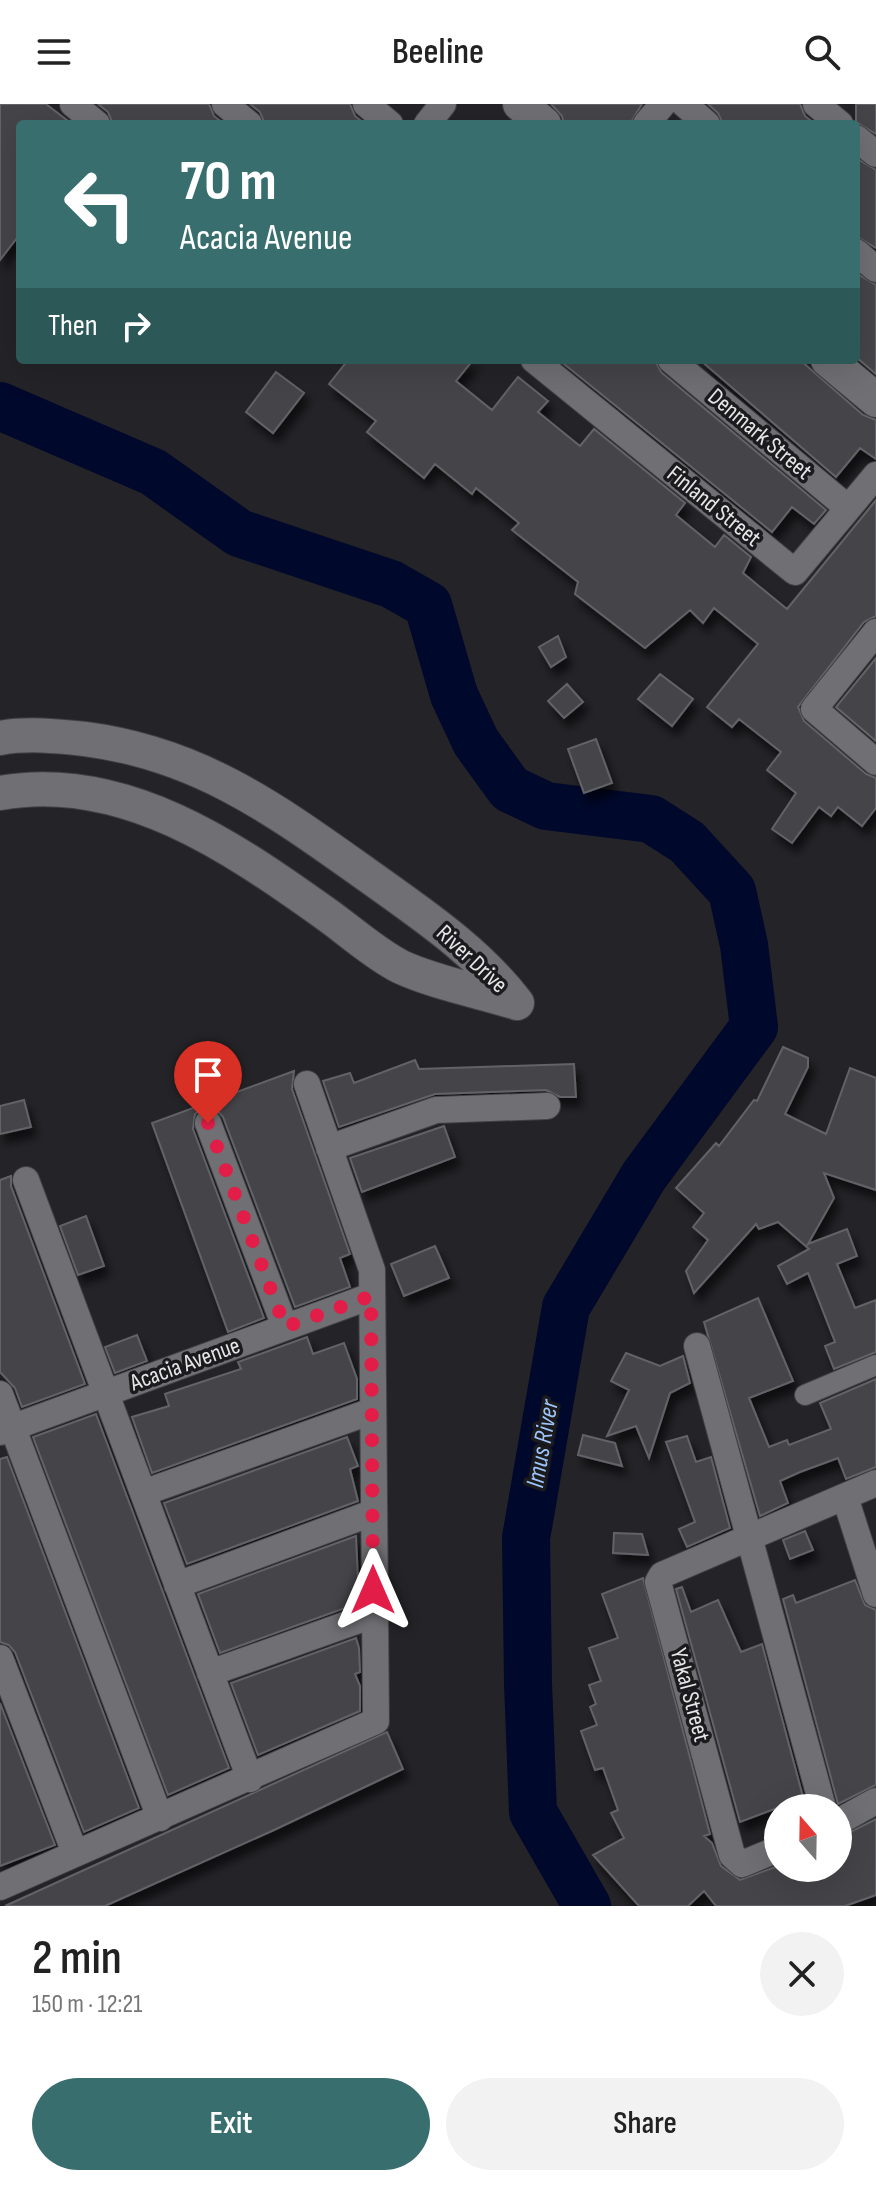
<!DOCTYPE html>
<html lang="en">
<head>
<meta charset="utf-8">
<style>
  :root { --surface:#fff; --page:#f2f2f2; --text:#222; --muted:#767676; --accent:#386f6e }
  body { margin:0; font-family:"Sofia Sans Condensed",sans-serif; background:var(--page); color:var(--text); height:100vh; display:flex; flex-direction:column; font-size:30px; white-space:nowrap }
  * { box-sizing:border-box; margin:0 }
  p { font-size:26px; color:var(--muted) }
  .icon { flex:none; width:44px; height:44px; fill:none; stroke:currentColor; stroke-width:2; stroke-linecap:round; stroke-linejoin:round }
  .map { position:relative; height:1802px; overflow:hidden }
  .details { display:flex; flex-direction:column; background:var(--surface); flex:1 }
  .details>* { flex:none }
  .guide { position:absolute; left:16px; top:16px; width:844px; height:244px; border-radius:8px; box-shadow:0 8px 32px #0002; background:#386f6e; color:#fff; overflow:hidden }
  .needle { width:52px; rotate:340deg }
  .buttons { position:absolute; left:764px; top:1690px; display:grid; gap:16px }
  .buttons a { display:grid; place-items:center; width:88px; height:88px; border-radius:50%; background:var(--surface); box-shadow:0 8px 32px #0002; font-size:40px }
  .pin { position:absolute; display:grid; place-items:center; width:68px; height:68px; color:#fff; margin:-82px -34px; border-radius:50% 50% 50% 0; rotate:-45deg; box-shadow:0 0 8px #0007 }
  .pin .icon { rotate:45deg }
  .me { position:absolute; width:88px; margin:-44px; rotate:0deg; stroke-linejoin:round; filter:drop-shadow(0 0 6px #0008) }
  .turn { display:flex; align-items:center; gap:28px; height:168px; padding:0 32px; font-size:36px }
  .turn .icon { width:104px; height:104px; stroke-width:2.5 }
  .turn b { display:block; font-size:56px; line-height:68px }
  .then { display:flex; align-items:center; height:76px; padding:0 32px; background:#0003; gap:16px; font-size:30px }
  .round { display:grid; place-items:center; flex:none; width:84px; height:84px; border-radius:42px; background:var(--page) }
  .summary { display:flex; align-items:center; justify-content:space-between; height:136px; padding:0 32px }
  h1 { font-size:48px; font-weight:600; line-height:60px }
  .primary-button { display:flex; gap:16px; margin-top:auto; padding:16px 32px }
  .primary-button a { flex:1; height:92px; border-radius:48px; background:var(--accent); color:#fff; font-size:32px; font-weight:600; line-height:92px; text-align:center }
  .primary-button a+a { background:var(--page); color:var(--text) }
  header { display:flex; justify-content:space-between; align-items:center; height:104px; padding:0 32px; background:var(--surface); font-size:36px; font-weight:600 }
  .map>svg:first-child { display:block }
</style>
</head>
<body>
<header><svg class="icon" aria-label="menu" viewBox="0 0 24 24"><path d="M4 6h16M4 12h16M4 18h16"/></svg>Beeline<svg class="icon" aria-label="search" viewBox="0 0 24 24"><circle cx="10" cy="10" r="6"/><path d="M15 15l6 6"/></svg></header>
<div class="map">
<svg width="876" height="1802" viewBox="0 0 876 1802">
  <defs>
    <filter id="shadow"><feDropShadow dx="5" dy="9" stdDeviation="4" flood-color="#0009"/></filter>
  </defs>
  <rect width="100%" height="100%" fill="#242327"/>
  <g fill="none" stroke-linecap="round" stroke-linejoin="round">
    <path stroke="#00082b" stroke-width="48" d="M0,302L153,368L239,429L391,480L428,501L454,591L476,638L510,685L546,702L651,715L687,738L732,787L744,841L754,923L644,1072L566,1203L526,1434L528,1579L533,1708L587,1802"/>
  </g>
  <path fill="#444549" stroke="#626367" stroke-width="2" filter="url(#shadow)" d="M0,0H46L72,20H20V130L0,156Z
    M98,0H209L214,12L224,20H113L108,8Z
    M250,0H350L355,12L365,20H265L260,8Z
    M551,0H642L630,20H564L562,12Z
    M708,0H800L805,12L815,20H723L718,9Z
    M856,0H876V30L856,18Z
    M856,54L876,66V144L856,132Z
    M856,169L876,181V270L856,253Z
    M348,256H473L456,277L492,306L518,273L548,297L538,308L580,342L594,325L685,399L676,411L715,443L724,431L751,453L743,469L787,505L876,396V512L864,518L798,603L804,617L866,670L876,674V704L862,722L838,703L831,712L819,703L792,739L772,725L796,689L767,666L781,648L739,615L732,623L707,603L758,540L714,504L703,519L690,506L645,544L575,490L578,478L512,426L519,419L476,384L472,390L435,360L424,374L367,328L376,317L329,280Z
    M559,256H655L661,268L826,406L814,420L792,403L772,428Z
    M700,256H800L863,311L876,316V355L860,344L836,373Z
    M276,268L304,289L273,329L246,308Z
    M558,532L566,553L551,563L539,543Z
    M876,554V637L836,603Z
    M660,570L693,595L672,622L638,595Z
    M567,580L583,598L564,614L548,597Z
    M596,635L612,679L584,689L568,645Z
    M783,943L808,954V963L785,1010L826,1030L850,964L876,974V1086L824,1069L834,1094L808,1140L847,1125L857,1152L837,1160L855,1204L876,1196V1248L834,1265L825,1242L835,1238L808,1169L787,1180L778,1162L809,1145L778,1118L759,1125L756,1120L694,1189L686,1167L708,1136L693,1123L704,1109L676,1084L716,1039L719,1042L754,996L757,997Z
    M415,956L419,965L574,960L576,993H560L546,986L435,990L339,1023L323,977L350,969L354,979Z
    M294,967L292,985L350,1150L340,1154L350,1183L295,1203L223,1013L217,1006L203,1004L195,1010L193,1025L264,1214L228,1228L152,1019Z
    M24,996L31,1023L0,1030V1002Z
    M444,1022L455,1053L362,1088L350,1054Z
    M11,1072V1082L85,1280L22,1303L15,1284L0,1268V1076Z
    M86,1112L104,1162L78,1171L60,1122Z
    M435,1142L449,1174L404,1192L391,1160Z
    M758,1194L793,1277L749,1294L769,1343L787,1336L789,1341L831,1325L820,1299L876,1275V1363L846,1375L838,1354L800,1368L780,1377L788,1399L760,1412L704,1218Z
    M137,1231L147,1257L115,1269L105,1243Z
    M307,1233L313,1250L344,1239L357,1275V1295L152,1369L132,1313L169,1302L165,1290L241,1265L238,1258Z
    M626,1249L660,1262L683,1252L690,1279L670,1289L649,1354L636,1322L607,1332L629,1286L611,1277Z
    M96,1310L229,1664L168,1691L33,1333Z
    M583,1331L615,1339L622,1362L578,1351Z
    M687,1332L696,1358L711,1353L730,1424L687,1443L679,1425L695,1418L666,1338Z
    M347,1333L358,1362L350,1365L358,1397L187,1460L164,1399Z
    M7,1353L139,1704L84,1728L15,1548L9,1541L0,1538V1355Z
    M805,1427L813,1446L790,1455L783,1436Z
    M614,1429L642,1430L648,1451L613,1449Z
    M356,1432L359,1499L220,1549L198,1490Z
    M643,1474L710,1730L704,1732L712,1739L721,1762L740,1776L778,1762L838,1764V1734L876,1715V1791L845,1802H716L704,1787L688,1802H639L593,1751L624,1734L611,1709L618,1706L603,1664L595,1666L581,1627L597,1621L590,1603L596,1600L589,1581L601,1577L589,1544L618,1534L602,1490Z
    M855,1476L865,1501L876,1506V1681L838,1700L783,1495L793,1491L796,1499Z
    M682,1483L691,1508L718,1496L741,1548L762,1540L806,1704H777L740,1718L676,1485Z
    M356,1534L359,1544L360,1568L355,1570L360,1582V1607L258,1651L231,1579Z
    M0,1599L55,1741L0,1762Z
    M387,1628L403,1665L274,1726L105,1802H5Z"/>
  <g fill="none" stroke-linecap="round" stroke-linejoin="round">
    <defs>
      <path id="pedestrian" d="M805,1291L876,1261"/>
      <path id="minor" d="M73,0L97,20
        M225,0L249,20
        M366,0L390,20
        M684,0L707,20
        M816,0L840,20
        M427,20L443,0
        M646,20L663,0
        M856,34L876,50
        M856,148L876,165
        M534,256L795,468L876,371
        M671,256L848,404
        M876,528L814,605L876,658
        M208,1019L285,1223
        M329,1044L436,1006L547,1002
        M26,1076L250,1675
        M697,1242L823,1704
        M0,1290L160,1714
        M0,1328L371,1192
        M143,1389L372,1307
        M845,1393L876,1490
        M177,1481L372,1409
        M0,1554L75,1749
        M210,1569L373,1511
        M838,1718L876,1697
        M778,1745L742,1760L732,1751L658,1478L662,1471L876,1379
        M0,1783L376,1617L372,1166L307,980"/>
      <path id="tertiary" d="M520,0L544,20
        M828,256L876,296
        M0,634C27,629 57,632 85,635C201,650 277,707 370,773C423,811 477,847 517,899
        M0,689C123,667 232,743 326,810C350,827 375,850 401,863C436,879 479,887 517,899"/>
    </defs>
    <use href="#pedestrian" stroke="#414144" stroke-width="22"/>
    <use href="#minor" stroke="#414144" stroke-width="28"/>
    <use href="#tertiary" stroke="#414144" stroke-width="36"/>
    <use href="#pedestrian" stroke="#706f73" stroke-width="20"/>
    <use href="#minor" stroke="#706f73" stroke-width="26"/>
    <use href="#tertiary" stroke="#706f73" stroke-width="34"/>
  </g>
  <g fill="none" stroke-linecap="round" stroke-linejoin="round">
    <path stroke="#e11d48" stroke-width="14" stroke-dasharray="0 25.2" d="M208,1019L285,1223L371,1192L373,1486"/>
  </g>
  <g text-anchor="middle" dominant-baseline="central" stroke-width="7" stroke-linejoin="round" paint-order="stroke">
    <g font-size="24" fill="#e6e5e7" stroke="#1b1a1d">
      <text transform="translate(760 330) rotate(40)">Denmark Street</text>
      <text transform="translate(714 402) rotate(39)">Finland Street</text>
      <text transform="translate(472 855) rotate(43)">River Drive</text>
      <text transform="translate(185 1260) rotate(-20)">Acacia Avenue</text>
      <text transform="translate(690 1591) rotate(75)">Yakal Street</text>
    </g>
    <g font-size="26" font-style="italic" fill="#9dc4f8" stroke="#1b1a1d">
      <text transform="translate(543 1340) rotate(-80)">Imus River</text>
    </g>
  </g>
</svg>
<div class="buttons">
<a><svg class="needle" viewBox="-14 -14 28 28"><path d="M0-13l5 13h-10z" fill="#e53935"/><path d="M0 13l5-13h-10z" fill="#767676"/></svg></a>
</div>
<div class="pin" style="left:208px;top:1019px;background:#d93025"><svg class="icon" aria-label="arrive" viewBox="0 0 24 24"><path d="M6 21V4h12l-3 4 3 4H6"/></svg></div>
<svg class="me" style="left:373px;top:1486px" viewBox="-20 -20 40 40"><path d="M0-17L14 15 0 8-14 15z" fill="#e11d48" stroke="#fff" stroke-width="4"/></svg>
<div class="guide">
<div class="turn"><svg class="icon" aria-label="left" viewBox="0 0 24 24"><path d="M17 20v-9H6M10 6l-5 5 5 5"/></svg><div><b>70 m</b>Acacia Avenue</div></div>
<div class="then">Then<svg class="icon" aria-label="right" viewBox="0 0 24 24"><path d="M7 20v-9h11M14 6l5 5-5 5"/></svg></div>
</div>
</div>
<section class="details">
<div class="summary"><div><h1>2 min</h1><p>150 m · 12:21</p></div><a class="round"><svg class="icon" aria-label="close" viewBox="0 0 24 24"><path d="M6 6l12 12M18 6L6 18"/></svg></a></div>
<div class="primary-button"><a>Exit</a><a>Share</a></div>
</section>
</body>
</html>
